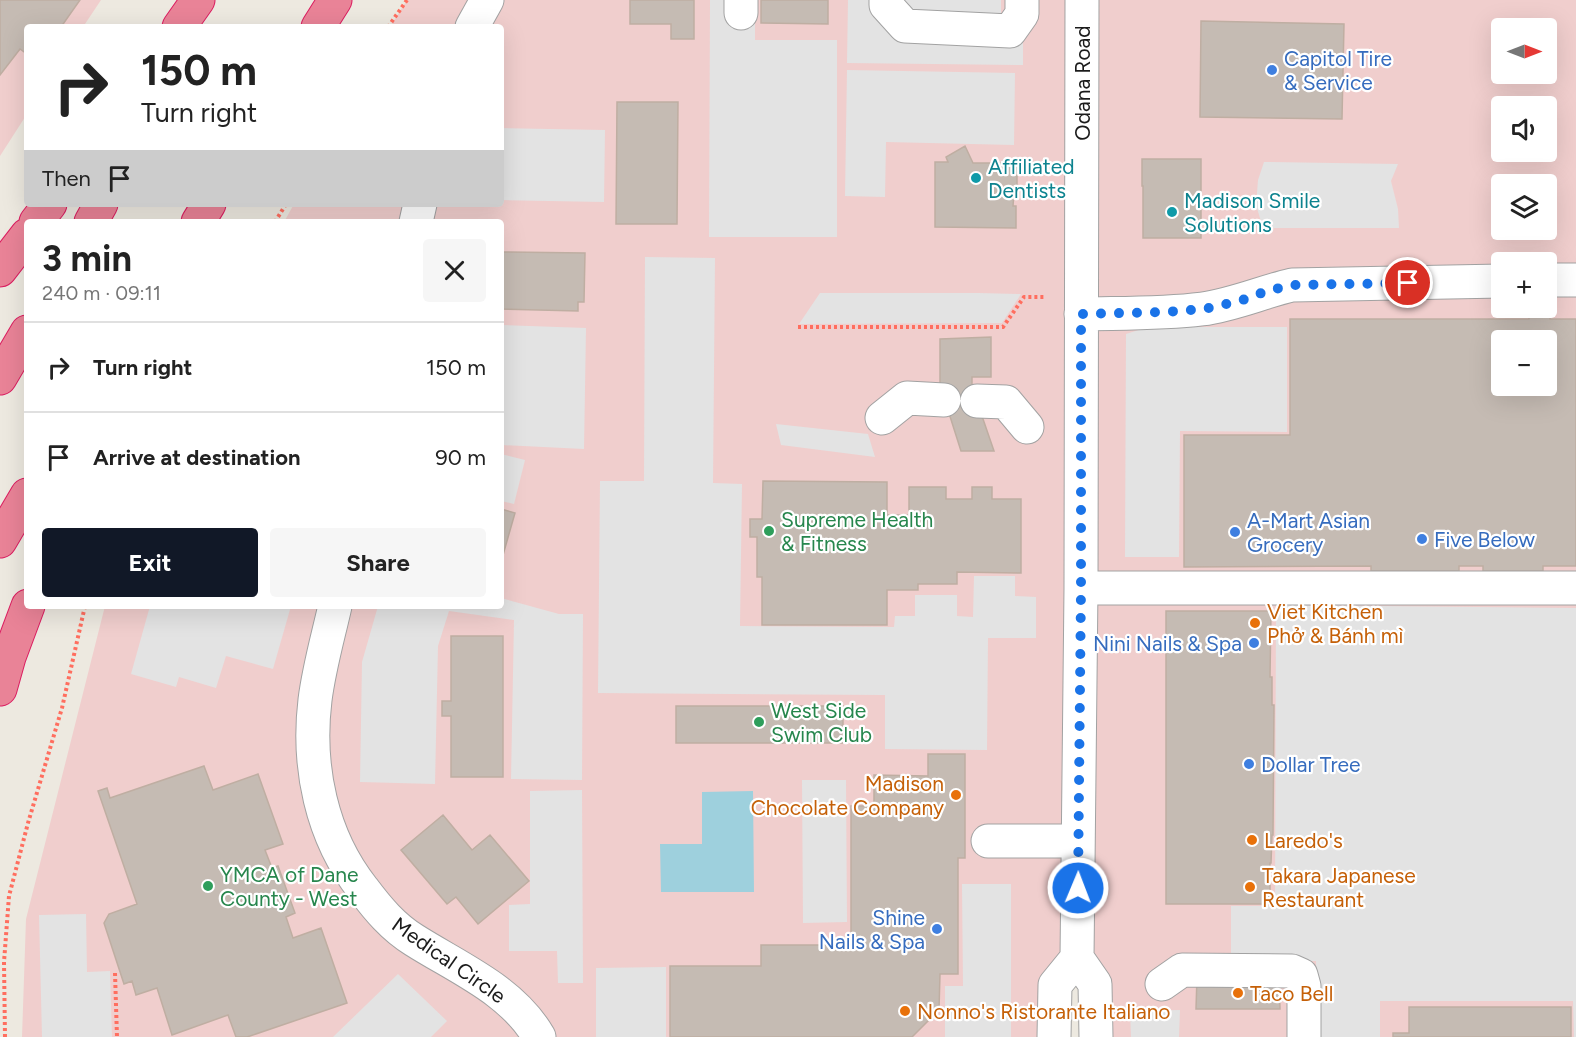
<!DOCTYPE html>
<html lang="en">
<head>
<meta charset="utf-8">
<style>
  :root { --surface:#fff; --page:#f6f6f6; --text:#222; --muted:#767676; --line:#e0e0e0; --accent:#111827 }
  body { margin:0; font-family:Figtree,sans-serif; background:var(--page); color:var(--text); height:100vh; display:flex; flex-direction:column; font-size:22px; white-space:nowrap }
  * { box-sizing:border-box; margin:0 }
  p { font-size:20px; color:var(--muted) }
  .icon { flex:none; width:33px; height:33px; fill:none; stroke:currentColor; stroke-width:2; stroke-linecap:round; stroke-linejoin:round }
  .map { position:relative; flex:1; overflow:hidden }
  .panel { position:absolute; left:24px; top:219px; width:480px; height:390px; display:flex; flex-direction:column; background:var(--surface); border-radius:6px; box-shadow:0 6px 24px #0002 }
  .panel>* { flex:none }
  .hud { position:absolute; left:24px; top:24px; width:480px; height:183px; border-radius:6px; box-shadow:0 6px 24px #0002; background:#fff; color:var(--text); overflow:hidden }
  .needle { width:39px; rotate:90deg }
  .fabs { position:absolute; left:1491px; top:18px; display:grid; gap:12px }
  .fabs a { display:grid; place-items:center; width:66px; height:66px; border-radius:6px; background:var(--surface); box-shadow:0 6px 24px #0002; font-size:30px }
  .pin { position:absolute; display:grid; place-items:center; width:51px; height:51px; color:#fff; margin:-26px; border:3px solid #fff; border-radius:50%; box-shadow:0 2px 6px #0007 }
  .me { position:absolute; width:66px; margin:-33px; rotate:1deg; stroke-linejoin:round; filter:drop-shadow(0 0 4px #0008) }
  .turn { display:flex; align-items:center; gap:21px; height:126px; padding:0 18px; font-size:27px }
  .turn .icon { width:78px; height:78px; stroke-width:2.5 }
  .turn b { display:block; font-size:42px; line-height:51px }
  .then { display:flex; align-items:center; height:57px; padding:0 18px; background:#0003; gap:12px; font-size:22px }
  .round { display:grid; place-items:center; flex:none; width:63px; height:63px; border-radius:6px; background:var(--page) }
  .head { display:flex; align-items:center; justify-content:space-between; height:102px; padding:0 18px }
  h1 { font-size:36px; font-weight:700; line-height:45px }
  .button { display:flex; gap:12px; margin-top:auto; padding:12px 18px }
  .button a { flex:1; height:69px; border-radius:6px; background:var(--accent); color:#fff; font-size:24px; font-weight:700; line-height:69px; text-align:center }
  .button a+a { background:var(--page); color:var(--text) }
  ul { padding:0; list-style:none }
  li { display:flex; align-items:center; gap:18px; height:90px; padding:0 18px; border-top:2px solid var(--line) }
  li div { flex:1 }
  li b { display:block; font-size:22px }
  li em { font-style:normal }
  .map>svg:first-child { display:block }
</style>
</head>
<body>
<div class="map">
<svg width="1576" height="1037" viewBox="0 0 1576 1037">
  <rect width="100%" height="100%" fill="#ede9e0"/>
  <path fill="#f0cecd" fill-rule="evenodd" d="M0,0H101L83,27H27V114L0,156Z
    M407,0H1576V1037H1096L1077,958L1054,1037H22L26,919L105,606H501V222H284L294,204H501V27H390ZM1502,28H1546V74H1502ZM1502,106H1546V152H1502ZM1502,184H1546V230H1502ZM1502,262H1546V308H1502ZM1502,340H1546V386H1502Z"/>
  <path fill="#e3e3e3" d="M710,0H755V40H837V237H709Z
    M848,0H1001V18H1023V65L847,63Z
    M847,70L1015,73L1014,145L886,142L885,197L845,196Z
    M501,128L605,130L604,202L501,200Z
    M1264,162L1398,164L1391,181L1398,209L1399,228H1263L1256,205L1258,180Z
    M645,257L715,258L713,483L742,484L740,626L894,627L895,616H915V595H957V616L973,617L974,576H1015V596L1036,597V638H988L987,750L885,749V695L598,693L600,481H644Z
    M820,293H978L1021,294L1002,323L799,324Z
    M501,325L586,328L584,449L501,445Z
    M1148,327H1287V432L1180,431L1179,557H1125L1126,334Z
    M776,424L868,434L875,457L781,445Z
    M501,454L525,460L514,504L501,501Z
    M501,598L559,614H583L582,780L511,779L514,620L449,611L438,646L435,784L360,782L362,662L378,606H501Z
    M1276,605L1576,608V1037H1574L1573,1001H1380V1037H1317L1316,961L1231,962V906H1275Z
    M150,606H291L273,669L226,656L216,688L179,677L176,687L131,674Z
    M802,780H846L847,922L803,923Z
    M582,790L583,983H558L557,951H509V905L530,904V791Z
    M962,884H1011V1037H945V986H963Z
    M86,914L87,972L110,971L112,1037H42L39,915Z
    M666,967V1037H596V968Z
    M398,974L447,1021L431,1037H333Z
    M1180,1010L1179,1037H1131L1130,1011Z"/>
  <path fill="#9ed0dd" d="M753,791L754,892H661L660,844H702V792Z"/>
  <path fill="#c5bbb3" stroke="#bfaea2" stroke-width="1.5" fill-rule="evenodd" d="M0,0H80L61,27H27V54L20,49L0,75Z
    M630,0H694V39H671V24H630Z
    M761,0H828V24L761,23Z
    M1201,21L1344,24L1342,119L1200,117Z
    M617,102H678L677,224H616Z
    M965,146L973,163H1017V193H1014L1013,206H1016V228L935,227V162H948L946,157Z
    M1142,159H1201V238H1143V186H1142Z
    M501,252L585,253L584,302H578V311L501,309Z
    M1546,300H1550V319H1576V566H1543V571H1483V566H1459V571H1371V566L1184,567V435H1290V319H1529V308H1546ZM1502,340H1546V386H1502Z
    M991,337V377H972V387L994,451H961L940,385V339Z
    M763,481L887,482V515H909V487H946V499H972V487H992V499H1021V573L957,572V584H918V590H887V625H762V577H757V537H750V519H762Z
    M501,509L515,513L501,562Z
    M1166,611H1271L1270,677H1272V705H1274L1273,835H1272L1271,863H1270V904H1166Z
    M451,636H503V777H451V716H442V701H451Z
    M676,706H843V743H676Z
    M928,754H965V858H958V974H940L939,1010L912,1037H670V966H761V945H851V806H874V775L928,776Z
    M204,766L213,790L258,774L283,844L265,850L272,868L278,866L295,913L286,917L293,938L321,928L347,1003L247,1037H236L228,1015L172,1035L157,988L136,995L132,981L124,984L104,923L109,914L137,904L98,791L107,788L110,798Z
    M443,815L472,850L490,835L529,881L478,924L456,897L447,904L401,850Z
    M1197,977H1279L1280,1009H1196Z
    M1409,1007H1571V1037H1393V1033H1409Z"/>
  <g fill="none" stroke-linecap="round" stroke-linejoin="round">
    <defs>
      <path id="minor" d="M886,0V5L905,26L1010,31L1022,14V0
        M1082,0L1081,588L1077,958L1095,984L1096,1037
        M741,13V0
        M472,27L487,0
        M416,222L420,204
        M1546,280H1576
        M1081,314C1121,313 1162,314 1202,309C1233,305 1262,292 1292,285L1502,281
        M977,401L1006,402L1027,427
        M882,418L907,398L944,400
        M1081,588H1576
        M335,606C328,637 319,668 315,700C307,766 321,836 363,889C378,909 393,927 414,940C458,968 512,990 539,1037
        M988,841H1078
        M1162,984L1182,970L1292,971L1301,975L1304,986V1037
        M1054,1037L1055,985L1077,958"/>
      <path id="highway" d="M179,27L198,0
        M318,27L335,0
        M36,222L50,204
        M91,222L101,204
        M198,222L209,204
        M0,270L27,235
        M0,378L27,332
        M0,541L27,495
        M0,689L9,657L28,606"/>
    </defs>
    <use href="#minor" stroke="#a2a2a2" stroke-width="35"/>
    <use href="#highway" stroke="#db1d60" stroke-width="35"/>
    <path stroke="#ff6e5f" stroke-width="4" stroke-dasharray="3 3" stroke-linecap="butt" d="M388,27L407,0
      M275,222L286,204
      M798,327H1003L1024,297H1046
      M115,973L117,1037
      M5,1037L4,962L9,896L28,823L62,708L85,606"/>
    <use href="#minor" stroke="#fff" stroke-width="33"/>
    <use href="#highway" stroke="#e98397" stroke-width="33"/>
  </g>
  <g fill="none" stroke-linecap="round" stroke-linejoin="round">
    <path stroke="#1a73e8" stroke-width="10" stroke-dasharray="0 18" d="M1078,888L1081,588V314L1165,312L1204,309L1240,301L1267,291L1292,285L1408,283"/>
  </g>
  <g fill="#3f7fe0" stroke="#fff" stroke-width="2">
    <circle cx="1272" cy="70" r="6"/>
    <circle cx="1235" cy="532" r="6"/>
    <circle cx="1422" cy="539" r="6"/>
    <circle cx="1254" cy="643" r="6"/>
    <circle cx="1249" cy="764" r="6"/>
    <circle cx="937" cy="929" r="6"/>
  </g>
  <g fill="#0f9aa8" stroke="#fff" stroke-width="2">
    <circle cx="976" cy="178" r="6"/>
    <circle cx="1172" cy="212" r="6"/>
  </g>
  <g fill="#2e9e5b" stroke="#fff" stroke-width="2">
    <circle cx="769" cy="531" r="6"/>
    <circle cx="759" cy="722" r="6"/>
    <circle cx="208" cy="886" r="6"/>
  </g>
  <g fill="#e8710a" stroke="#fff" stroke-width="2">
    <circle cx="1255" cy="623" r="6"/>
    <circle cx="956" cy="795" r="6"/>
    <circle cx="1252" cy="840" r="6"/>
    <circle cx="1250" cy="887" r="6"/>
    <circle cx="1238" cy="993" r="6"/>
    <circle cx="905" cy="1011" r="6"/>
  </g>
  <g text-anchor="middle" dominant-baseline="central" stroke-width="4.5" stroke-linejoin="round" paint-order="stroke">
    <g font-size="21" fill="#366cbe" stroke="#fff" text-anchor="start">
      <text x="1284" y="58">Capitol Tire<tspan x="1284" dy="24">&amp; Service</tspan></text>
      <text x="1247" y="520">A-Mart Asian<tspan x="1247" dy="24">Grocery</tspan></text>
      <text x="1434" y="539">Five Below</text>
      <text x="1242" y="643" text-anchor="end">Nini Nails &amp; Spa</text>
      <text x="1261" y="764">Dollar Tree</text>
      <text x="925" y="917" text-anchor="end">Shine<tspan x="925" dy="24">Nails &amp; Spa</tspan></text>
    </g>
    <g font-size="21" fill="#1b1b1b" stroke="#fff">
      <text transform="translate(1082 83) rotate(-90)">Odana Road</text>
      <text transform="translate(449 960) rotate(35)">Medical Circle</text>
    </g>
    <g font-size="21" fill="#0d838f" stroke="#fff" text-anchor="start">
      <text x="988" y="166">Affiliated<tspan x="988" dy="24">Dentists</tspan></text>
      <text x="1184" y="200">Madison Smile<tspan x="1184" dy="24">Solutions</tspan></text>
    </g>
    <g font-size="21" fill="#27864d" stroke="#fff" text-anchor="start">
      <text x="781" y="519">Supreme Health<tspan x="781" dy="24">&amp; Fitness</tspan></text>
      <text x="771" y="710">West Side<tspan x="771" dy="24">Swim Club</tspan></text>
      <text x="220" y="874">YMCA of Dane<tspan x="220" dy="24">County - West</tspan></text>
    </g>
    <g font-size="21" fill="#c56008" stroke="#fff" text-anchor="start">
      <text x="1267" y="611">Viet Kitchen<tspan x="1267" dy="24">Phở &amp; Bánh mì</tspan></text>
      <text x="944" y="783" text-anchor="end">Madison<tspan x="944" dy="24">Chocolate Company</tspan></text>
      <text x="1264" y="840">Laredo's</text>
      <text x="1262" y="875">Takara Japanese<tspan x="1262" dy="24">Restaurant</tspan></text>
      <text x="1250" y="993">Taco Bell</text>
      <text x="917" y="1011">Nonno's Ristorante Italiano</text>
    </g>
  </g>
</svg>
<div class="fabs">
<a><svg class="needle" viewBox="-14 -14 28 28"><path d="M0-13l5 13h-10z" fill="#e53935"/><path d="M0 13l5-13h-10z" fill="#767676"/></svg></a>
<a><svg class="icon" aria-label="sound" viewBox="0 0 24 24"><path d="M4 9h4l5-4v14l-5-4H4zM17 9q2 3 0 6"/></svg></a>
<a><svg class="icon" aria-label="layers" viewBox="0 0 24 24"><path d="M12 4l9 5-9 5-9-5zM3 14l9 5 9-5"/></svg></a>
<a>+</a>
<a>−</a>
</div>
<div class="pin" style="left:1408px;top:283px;background:#d93025"><svg class="icon" aria-label="arrive" viewBox="0 0 24 24"><path d="M6 21V4h12l-3 4 3 4H6"/></svg></div>
<svg class="me" style="left:1078px;top:888px" viewBox="-20 -20 40 40"><circle r="17" fill="#1a73e8" stroke="#fff" stroke-width="3"/><path d="M0-11L8 9 0 5-8 9z" fill="#fff"/></svg>
<div class="hud">
<div class="turn"><svg class="icon" aria-label="right" viewBox="0 0 24 24"><path d="M7 20v-9h11M14 6l5 5-5 5"/></svg><div><b>150 m</b>Turn right</div></div>
<div class="then">Then<svg class="icon" aria-label="arrive" viewBox="0 0 24 24"><path d="M6 21V4h12l-3 4 3 4H6"/></svg></div>
</div>
<section class="panel">
<div class="head"><div><h1>3 min</h1><p>240 m · 09:11</p></div><a class="round"><svg class="icon" aria-label="close" viewBox="0 0 24 24"><path d="M6 6l12 12M18 6L6 18"/></svg></a></div>
<ul>
<li><svg class="icon" aria-label="right" viewBox="0 0 24 24"><path d="M7 20v-9h11M14 6l5 5-5 5"/></svg><div><b>Turn right</b></div><em>150 m</em></li>
<li><svg class="icon" aria-label="arrive" viewBox="0 0 24 24"><path d="M6 21V4h12l-3 4 3 4H6"/></svg><div><b>Arrive at destination</b></div><em>90 m</em></li>
</ul>
<div class="button"><a>Exit</a><a>Share</a></div>
</section>
</div>
</body>
</html>
